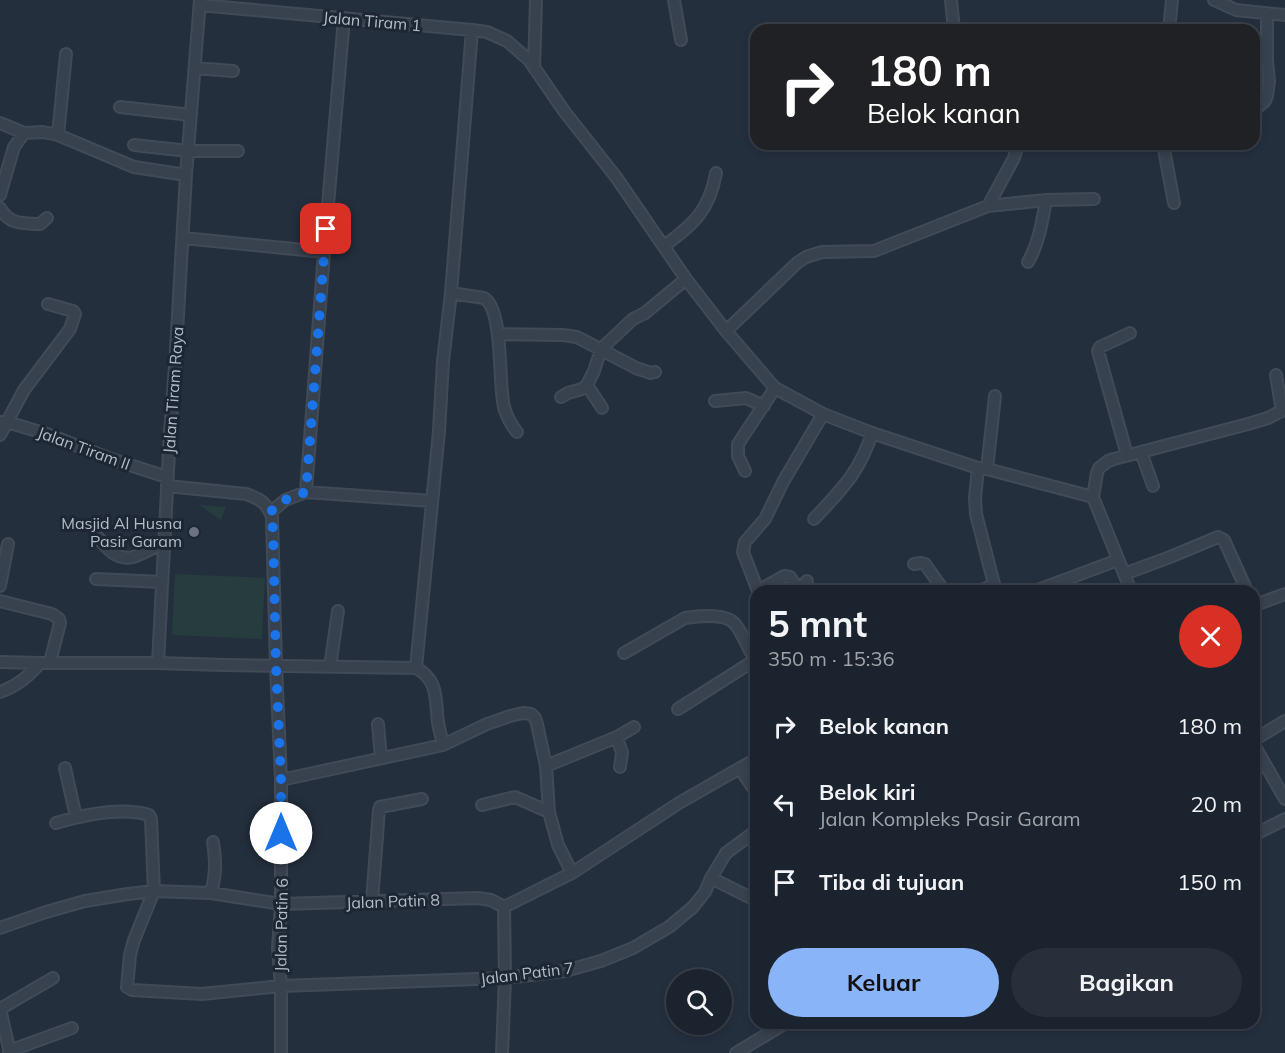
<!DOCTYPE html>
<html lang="id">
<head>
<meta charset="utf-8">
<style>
  :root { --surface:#1b232e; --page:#282f3a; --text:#f1f3f6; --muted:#a0a4aa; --line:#39404a; --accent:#8ab4f8 }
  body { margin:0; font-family:Mulish,sans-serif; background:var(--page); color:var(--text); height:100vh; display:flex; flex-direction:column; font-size:22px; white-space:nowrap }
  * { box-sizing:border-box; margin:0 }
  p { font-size:20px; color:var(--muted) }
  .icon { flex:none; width:33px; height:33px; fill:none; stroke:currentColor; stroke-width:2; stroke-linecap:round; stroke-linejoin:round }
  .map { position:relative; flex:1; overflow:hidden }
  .details { position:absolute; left:750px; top:585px; width:510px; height:444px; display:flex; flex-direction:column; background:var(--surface); border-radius:18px; box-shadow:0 3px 9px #0003,0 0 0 2px var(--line) }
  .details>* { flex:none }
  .banner { position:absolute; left:750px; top:24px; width:510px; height:126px; border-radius:18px; box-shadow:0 3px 9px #0003,0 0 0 2px var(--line); background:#202124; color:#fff; overflow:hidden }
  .tools { position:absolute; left:666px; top:969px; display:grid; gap:12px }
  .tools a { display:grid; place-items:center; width:66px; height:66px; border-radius:50%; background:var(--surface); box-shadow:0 3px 9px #0003,0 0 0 2px var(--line); font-size:30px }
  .pin { position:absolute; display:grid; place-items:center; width:51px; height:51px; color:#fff; margin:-26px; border-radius:12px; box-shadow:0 3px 9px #0006 }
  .me { position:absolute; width:66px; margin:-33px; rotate:0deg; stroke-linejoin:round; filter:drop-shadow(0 0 4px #0008) }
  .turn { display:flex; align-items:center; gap:21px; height:126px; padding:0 18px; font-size:27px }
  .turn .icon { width:78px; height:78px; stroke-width:2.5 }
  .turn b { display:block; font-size:42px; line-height:51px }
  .round { display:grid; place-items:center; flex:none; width:63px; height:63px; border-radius:32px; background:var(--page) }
  .headline { display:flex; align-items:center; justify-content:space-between; height:102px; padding:0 18px }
  h1 { font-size:36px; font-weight:700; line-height:45px }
  .action { display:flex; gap:12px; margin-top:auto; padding:12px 18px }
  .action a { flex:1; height:69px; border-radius:36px; background:var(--accent); color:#111; font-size:24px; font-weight:700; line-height:69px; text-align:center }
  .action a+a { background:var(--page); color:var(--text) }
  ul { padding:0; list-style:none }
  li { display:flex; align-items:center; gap:18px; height:78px; padding:0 18px }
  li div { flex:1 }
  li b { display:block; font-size:22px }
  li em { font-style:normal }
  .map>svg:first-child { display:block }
</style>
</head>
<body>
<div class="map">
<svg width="1285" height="1053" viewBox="0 0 1285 1053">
  <rect width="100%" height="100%" fill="#242f3e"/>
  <path fill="#263c3f" d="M199,505L226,507L221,520Z
    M175,574L265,578L262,639L172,635Z"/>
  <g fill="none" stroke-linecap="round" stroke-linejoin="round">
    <defs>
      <path id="street" d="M674,0L681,40
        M951,0L954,30
        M1214,0L1236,10L1285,15
        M200,5L472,30L487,32L507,41L529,60L564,111L616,177L686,279L726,331L775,388L823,414L872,433L978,468L987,469L1093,497
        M1169,30L1172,0
        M195,68L233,71
        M534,68L536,0
        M120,107L191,115
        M1254,110L1265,101L1267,96L1269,81L1267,61V13
        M0,123L24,133L43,132L58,135L134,167L186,175
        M58,135L66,54
        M1163,144L1174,203
        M134,145L188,151H238
        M0,195L14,147L24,133
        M988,206L1014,158L1018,144
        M0,208C10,225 22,223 40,224L47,218
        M183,238L324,252
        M664,246C694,224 709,211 716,173
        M1028,262C1039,243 1042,222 1046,200
        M451,293L484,298C504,310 498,384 504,407C507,417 511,425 517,432
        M726,331L797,263L806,257L822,252L874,251L988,206L1046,200L1094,199
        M498,334L563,335L577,337L636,368L651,373L655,372
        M1276,375L1282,411
        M587,385L602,408
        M561,397L568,393L582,389L587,385L594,371L601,349L633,319L645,313L686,279
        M715,401L746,398L764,406
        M0,422H7L47,434L111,459L167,477
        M0,435L24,390L70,329L75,314L73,311L48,304
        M1141,452L1153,486
        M1127,455L1098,351L1100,347L1130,333
        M978,468L975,498L976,514L994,584L997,591
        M987,469L995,396
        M745,471L738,456V444L775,388
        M167,486L246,494C259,498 267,503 272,517L276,665L281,780V904L278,948L281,986V1053
        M306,492L324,252L344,18
        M271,512L285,500L306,492L432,501
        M814,519C841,490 860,472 872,433
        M98,537C106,548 117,561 133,557C144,554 152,546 164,545
        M914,564L921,563L925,564L944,591
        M1124,574L1170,557L1218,537L1224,540L1247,591
        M96,579L162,582
        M0,586L8,544
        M758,591L743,552L745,542L765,519L783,482L823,414
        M758,591L784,576L790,577L796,586H802L807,581
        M981,591L994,584
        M1035,591L1118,560
        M1131,591L1093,497L1097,473L1099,468L1108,461L1114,459L1248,424L1268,418L1285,409
        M0,601L52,614L59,619L60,623L50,662
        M1254,603L1258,604L1285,594
        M624,653L685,618C698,616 726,613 735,624C744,635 748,650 756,661
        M0,662L40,663H158L224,665L416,668C439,680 435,700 438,722C439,730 442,738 443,745
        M158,663L170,433L175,367L186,175L200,0
        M330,667L338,611
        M416,668L439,431L443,361L451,293L472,30
        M0,692C17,686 28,677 40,663
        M678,709L755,660
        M378,724L381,758
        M617,737L622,753L620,767
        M1254,740L1285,721
        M1254,745L1285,799
        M546,766L617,737L634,727
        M65,768L76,817
        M740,769L756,792
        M281,780L443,745L487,724L510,716L523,713L531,714L535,718L537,724L546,766L549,812L558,845L572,873
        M482,805L515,797L549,812
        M56,823C83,815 122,807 149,815L151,819L154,891L134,940L130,955L127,987L132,990L202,994L281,986L505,978L565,971L601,961L633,948L669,927L693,907L705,892L711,878L726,853L756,831
        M1258,833L1285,819
        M711,878L751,898H756
        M211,893C216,874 216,862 213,842
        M372,901L379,810L380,807L422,799
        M504,907L572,873L679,803L756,759
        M0,928L46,912L85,901L128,894L154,891L211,893L281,904L478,898L491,900L504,907
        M0,1009L53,978
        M0,1009L10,1053
        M9,1051L72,1028
        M502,1053L505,978L504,907
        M736,1053L786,1023"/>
    </defs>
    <use href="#street" stroke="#414a57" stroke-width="14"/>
    <use href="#street" stroke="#38414e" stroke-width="10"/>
  </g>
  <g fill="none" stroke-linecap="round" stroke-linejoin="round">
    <path stroke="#1a73e8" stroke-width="10" stroke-dasharray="0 18" d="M281,833V780L276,665L273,529L270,512L285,500L306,492L326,229"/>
  </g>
  <circle fill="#6b7280" stroke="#1d2633" stroke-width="2" cx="194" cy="532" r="6"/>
  <g text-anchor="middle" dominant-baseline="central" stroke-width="6" stroke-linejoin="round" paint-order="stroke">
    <g font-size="16" fill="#b4bcc9" stroke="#1d2633">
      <text transform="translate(372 21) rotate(5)">Jalan Tiram 1</text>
      <text transform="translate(173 390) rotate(-86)">Jalan Tiram Raya</text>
      <text transform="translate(84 448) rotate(20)">Jalan Tiram II</text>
      <text transform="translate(393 901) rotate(-2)">Jalan Patin 8</text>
      <text transform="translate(281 925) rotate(-89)">Jalan Patin 6</text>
      <text transform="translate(527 973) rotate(-7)">Jalan Patin 7</text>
    </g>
    <g font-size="16" fill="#b4bcc9" stroke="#1d2633" text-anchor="end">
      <text x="182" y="523">Masjid Al Husna<tspan x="182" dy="18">Pasir Garam</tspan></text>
    </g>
  </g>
</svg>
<div class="tools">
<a><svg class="icon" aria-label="search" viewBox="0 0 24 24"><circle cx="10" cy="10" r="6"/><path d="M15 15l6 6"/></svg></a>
</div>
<div class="pin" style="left:326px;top:229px;background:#d93025"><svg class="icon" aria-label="arrive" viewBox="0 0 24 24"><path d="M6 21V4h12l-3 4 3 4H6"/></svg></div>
<svg class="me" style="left:281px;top:833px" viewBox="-20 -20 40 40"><circle r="19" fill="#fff"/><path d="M0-13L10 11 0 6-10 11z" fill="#1a73e8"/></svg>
<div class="banner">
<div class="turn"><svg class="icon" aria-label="right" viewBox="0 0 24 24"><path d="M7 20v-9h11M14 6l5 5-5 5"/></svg><div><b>180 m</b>Belok kanan</div></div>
</div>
<section class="details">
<div class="headline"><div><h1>5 mnt</h1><p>350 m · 15:36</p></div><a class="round" style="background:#d93025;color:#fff"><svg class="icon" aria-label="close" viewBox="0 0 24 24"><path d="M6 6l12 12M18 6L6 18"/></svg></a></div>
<ul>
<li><svg class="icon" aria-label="right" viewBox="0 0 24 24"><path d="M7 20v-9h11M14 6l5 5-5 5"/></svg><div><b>Belok kanan</b></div><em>180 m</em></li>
<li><svg class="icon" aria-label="left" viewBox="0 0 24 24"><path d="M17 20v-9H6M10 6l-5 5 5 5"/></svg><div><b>Belok kiri</b><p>Jalan Kompleks Pasir Garam</p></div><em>20 m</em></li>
<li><svg class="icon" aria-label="arrive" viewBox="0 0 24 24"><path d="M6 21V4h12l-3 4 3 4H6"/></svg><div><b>Tiba di tujuan</b></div><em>150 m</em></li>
</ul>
<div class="action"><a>Keluar</a><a>Bagikan</a></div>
</section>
</div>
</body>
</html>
